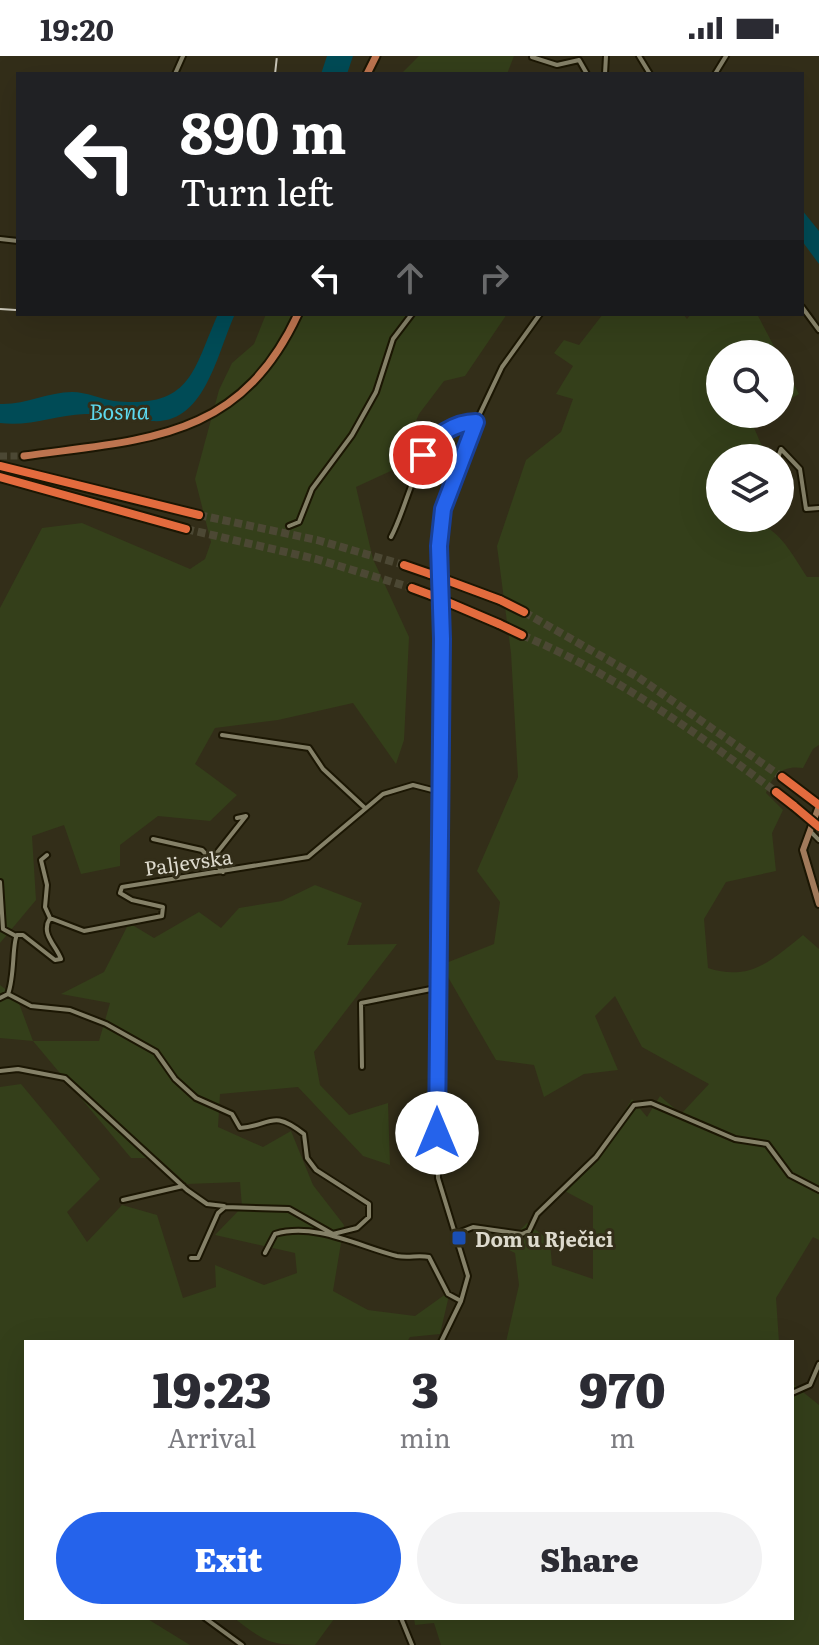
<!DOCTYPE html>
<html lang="en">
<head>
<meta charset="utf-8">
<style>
  :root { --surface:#fff; --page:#f2f2f3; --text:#2b2b33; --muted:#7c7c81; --accent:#2563eb }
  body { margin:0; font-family:Literata,serif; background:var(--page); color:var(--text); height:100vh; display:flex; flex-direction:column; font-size:30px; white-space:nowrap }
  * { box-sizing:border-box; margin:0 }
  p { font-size:26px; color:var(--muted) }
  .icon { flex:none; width:44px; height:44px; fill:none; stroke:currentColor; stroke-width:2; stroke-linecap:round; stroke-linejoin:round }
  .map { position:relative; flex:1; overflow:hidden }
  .side { position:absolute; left:24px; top:1284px; width:770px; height:280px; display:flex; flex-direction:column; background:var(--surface); border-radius:0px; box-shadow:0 8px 32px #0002 }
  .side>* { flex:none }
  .guide { position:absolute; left:16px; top:16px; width:788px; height:244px; border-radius:0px; box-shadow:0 8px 32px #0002; background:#202124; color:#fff; overflow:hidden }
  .fabs { position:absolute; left:706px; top:284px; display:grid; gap:16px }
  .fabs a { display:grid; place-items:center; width:88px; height:88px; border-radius:50%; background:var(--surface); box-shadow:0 8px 32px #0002; font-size:40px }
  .pin { position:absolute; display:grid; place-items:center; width:68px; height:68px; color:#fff; margin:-34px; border:4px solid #fff; border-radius:50%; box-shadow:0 2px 8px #0007 }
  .me { position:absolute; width:88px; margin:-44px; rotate:0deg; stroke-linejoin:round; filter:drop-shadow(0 0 6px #0008) }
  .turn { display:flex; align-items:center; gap:28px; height:168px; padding:0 32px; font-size:36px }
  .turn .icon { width:104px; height:104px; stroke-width:2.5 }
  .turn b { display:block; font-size:56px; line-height:68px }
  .lanes { display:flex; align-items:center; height:76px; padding:0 32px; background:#0003; justify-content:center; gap:40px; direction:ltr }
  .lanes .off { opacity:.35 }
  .eta { display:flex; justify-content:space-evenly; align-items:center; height:136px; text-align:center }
  .eta b { font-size:48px; font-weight:800; line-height:56px }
  .primary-button { display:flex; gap:16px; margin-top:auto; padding:16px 32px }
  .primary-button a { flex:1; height:92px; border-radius:48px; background:var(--accent); color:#fff; font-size:32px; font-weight:800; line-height:92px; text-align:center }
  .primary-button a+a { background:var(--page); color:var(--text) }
  .status { display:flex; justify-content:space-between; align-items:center; height:56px; padding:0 40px; background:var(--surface); direction:ltr }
  .status svg { height:22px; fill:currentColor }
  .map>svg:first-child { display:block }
</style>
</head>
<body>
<div class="status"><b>19:20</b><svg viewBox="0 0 49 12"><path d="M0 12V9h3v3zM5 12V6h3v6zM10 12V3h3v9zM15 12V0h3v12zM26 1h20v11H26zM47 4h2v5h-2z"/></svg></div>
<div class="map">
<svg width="819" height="1589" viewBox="0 0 819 1589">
  <rect width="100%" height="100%" fill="#332e19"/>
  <path fill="#343f1a" d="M419,0H514L507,18H401Z
    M266,258H507L465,320L444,325L419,358L395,413L356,431L373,503L409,581L404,684L396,708L353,647L278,664L215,672L195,708L237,739L210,765L158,760L120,789V810L81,818L64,769L32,780L36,844L0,887V552L42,472L82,467L190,513L205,503L211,486L195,423L219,334L232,307L254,288Z
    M603,258H683L687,263L691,258H757L799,338L780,349V298H720V358H765L752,367L767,402H720V462C773,462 781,480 807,521H819V689L813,693L803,712C783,709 773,718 766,737L783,754L772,777L776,815L726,826L704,863L708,912C750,926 772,904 803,879L819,893V1184L813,1181L776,1242L779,1286H506L519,1229L515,1197L474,1177L484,1170L515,1179L527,1167L550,1185L552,1209L593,1223V1150L561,1133L603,1090L632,1043L647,1061L660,1040L681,1058L709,1028L642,991L615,940L595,960L618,1014L584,1018L544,1041L534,1009L496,1004L441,909L494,888L500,846L477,815L518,721L511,597L497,490L526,404L561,376L573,343L556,338L573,310L554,297L564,284L579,289Z
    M315,829L362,847L347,889L397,888L314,996L320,1029L349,1059L388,1047L390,1109L363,1100L298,1031L220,1038L218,1071L263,1091L291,1075L313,1129L344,1169L333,1235L368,1254L415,1260L450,1235L440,1278L410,1281L407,1286H26V1562H146L190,1589H0V1031L21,1028L100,1123L67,1156L87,1186L122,1149L157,1159L183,1242L216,1231L215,1209L264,1229L297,1217L295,1197L215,1179L242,1151L240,1126L187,1128L158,1102H131L33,985L0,982V929L17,942L33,985H99L110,947L61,938L104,916L129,867L154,882L199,856L221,872L239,852L282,845Z
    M792,1327L819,1349V1589H441L434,1567L415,1569L414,1562H792Z
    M234,1562H334V1563L315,1589C271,1589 269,1589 234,1562Z"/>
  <path fill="#004b56" d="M327,0H353L347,18H321Z
    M802,154L819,175V208L802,185Z
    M218,258H235C217,297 205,369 152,365C130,363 107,357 85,358C55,359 30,371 0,367V348C25,349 48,336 72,336C87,336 100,343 114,345C192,353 193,314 218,258Z"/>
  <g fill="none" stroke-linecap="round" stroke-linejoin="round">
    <path stroke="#4c4834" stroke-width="7" stroke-dasharray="7 3.5" stroke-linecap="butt" d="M0,400H24"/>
    <path stroke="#4c4834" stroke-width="8" stroke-dasharray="8 4" stroke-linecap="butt" d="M199,459L317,484L404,509
      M186,473L316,503L412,532
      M524,556L638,621L782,721
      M522,579C614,618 697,677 776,736"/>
    <defs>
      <path id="street" d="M639,0L650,18
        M532,1L557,9L579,4L587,18
        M175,18L183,0
        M605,18L606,0
        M715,18L726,0
        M0,183L18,185
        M802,251L819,274
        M778,402L781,393L800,413L806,453L819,452
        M289,470L299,466L312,433L352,379L376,336L393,283L412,258
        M391,481C412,442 419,366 476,366
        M222,679L309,692L323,713L365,752
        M810,775L819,784
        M153,783L202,794L223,816
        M47,799L41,804L47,829L45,851L50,862
        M212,803L246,760L237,762
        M0,826L3,873L16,880
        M8,938L31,950L70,954L106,968L156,996L175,1023L196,1042L232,1058L240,1072C271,1070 271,1052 304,1078L307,1102L316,1114L369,1148V1161L357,1172L333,1178L289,1153L225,1151L218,1157L198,1202H191
        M0,942L8,938C15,920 12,887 17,879H23L55,904L61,903C56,889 40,878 50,862L84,875L162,860L163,851L132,844L120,837L122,831L308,801L383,738L413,729L440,736
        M362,1011L361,947L436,932
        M0,1015L18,1013L65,1022L187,1134L207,1148L224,1150
        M123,1144L183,1130
        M455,1178L473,1171L522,1178L529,1175L537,1158L596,1101L634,1049L651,1047L735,1083L767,1088L790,1119L819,1134
        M265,1197L275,1178C316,1166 360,1191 397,1200C408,1202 419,1199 429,1201L448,1238L461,1245
        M441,1286L461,1245L468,1220L438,1122L436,943L442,583L439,490L443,453L476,366L502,311L540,258
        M792,1337L810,1329L819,1308
        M205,1562L242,1589
        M401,1562L412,1589"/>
      <path id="secondary" d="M819,750L803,794L819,848"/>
      <path id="primary" d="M367,18L376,0
        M24,400C145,383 239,385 298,258"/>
      <path id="highway" d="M0,410L199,459
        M0,421L186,473
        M404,509L430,518
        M412,532L431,539
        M500,544L524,556
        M499,568L522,579
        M782,721L819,749
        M776,736L794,750"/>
    </defs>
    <use href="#street" stroke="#1b1603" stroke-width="8"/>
    <use href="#secondary" stroke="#1b1603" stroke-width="10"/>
    <use href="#primary" stroke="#1b1603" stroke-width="11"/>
    <use href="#highway" stroke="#1b1603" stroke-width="12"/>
    <use href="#street" stroke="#858168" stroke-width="4"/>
    <use href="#secondary" stroke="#a17a5b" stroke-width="6"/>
    <use href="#primary" stroke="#bd744f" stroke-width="7"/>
    <use href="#highway" stroke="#e36b3e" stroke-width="8"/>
    <path stroke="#cbc8ba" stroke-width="2" stroke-dasharray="16 8" stroke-linecap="butt" d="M275,18L277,0
      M0,253L18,254"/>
    <defs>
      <path id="highway-bridge" d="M430,518L500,544
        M431,539L499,568
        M794,750L819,771"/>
    </defs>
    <use href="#highway-bridge" stroke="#1b1603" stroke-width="12" stroke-linecap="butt"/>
    <use href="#highway-bridge" stroke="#e36b3e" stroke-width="8"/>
  </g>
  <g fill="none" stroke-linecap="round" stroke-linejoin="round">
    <defs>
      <path id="route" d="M423,399C432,380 456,366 476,366L443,453L439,490L442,583L437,1077"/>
    </defs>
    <use href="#route" stroke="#184099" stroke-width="20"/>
    <use href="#route" stroke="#2563eb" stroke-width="14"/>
  </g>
  <rect fill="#1a4fb4" stroke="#332e19" stroke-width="3" x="451" y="1174" width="16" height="16" rx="4"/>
  <g text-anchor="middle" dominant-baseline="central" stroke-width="6" stroke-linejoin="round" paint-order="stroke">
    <g font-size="20" fill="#dddacd" stroke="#332e19">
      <text transform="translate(188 805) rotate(-8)">Paljevska</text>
    </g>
    <g font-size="20" font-weight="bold" fill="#dddacd" stroke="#332e19" text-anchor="start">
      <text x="475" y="1182">Dom u Rječici</text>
    </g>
    <g font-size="22" font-style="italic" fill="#5dd8ed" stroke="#332e19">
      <text transform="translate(119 354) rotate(-1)">Bosna</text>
    </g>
  </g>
</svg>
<div class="fabs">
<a><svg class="icon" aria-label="search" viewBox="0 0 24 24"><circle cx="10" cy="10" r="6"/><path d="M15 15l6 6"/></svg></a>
<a><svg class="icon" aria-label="layers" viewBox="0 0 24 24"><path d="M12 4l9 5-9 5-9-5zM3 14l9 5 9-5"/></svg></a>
</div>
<div class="pin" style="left:423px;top:399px;background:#d93025"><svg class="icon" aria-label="arrive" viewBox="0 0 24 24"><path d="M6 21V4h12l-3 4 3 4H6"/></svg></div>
<svg class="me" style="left:437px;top:1077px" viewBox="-20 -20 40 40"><circle r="19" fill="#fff"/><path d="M0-13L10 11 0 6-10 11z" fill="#2563eb"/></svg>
<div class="guide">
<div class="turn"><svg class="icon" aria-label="left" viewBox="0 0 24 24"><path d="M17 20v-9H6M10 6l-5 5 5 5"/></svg><div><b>890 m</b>Turn left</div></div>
<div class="lanes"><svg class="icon" aria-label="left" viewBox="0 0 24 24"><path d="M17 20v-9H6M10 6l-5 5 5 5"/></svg><svg class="icon off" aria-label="ahead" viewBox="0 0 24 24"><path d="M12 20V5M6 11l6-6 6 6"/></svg><svg class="icon off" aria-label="right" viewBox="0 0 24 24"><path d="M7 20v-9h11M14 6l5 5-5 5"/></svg></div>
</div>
<section class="side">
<div class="eta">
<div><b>19:23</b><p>Arrival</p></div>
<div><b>3</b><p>min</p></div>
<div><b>970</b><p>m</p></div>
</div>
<div class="primary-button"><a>Exit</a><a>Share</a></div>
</section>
</div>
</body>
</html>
